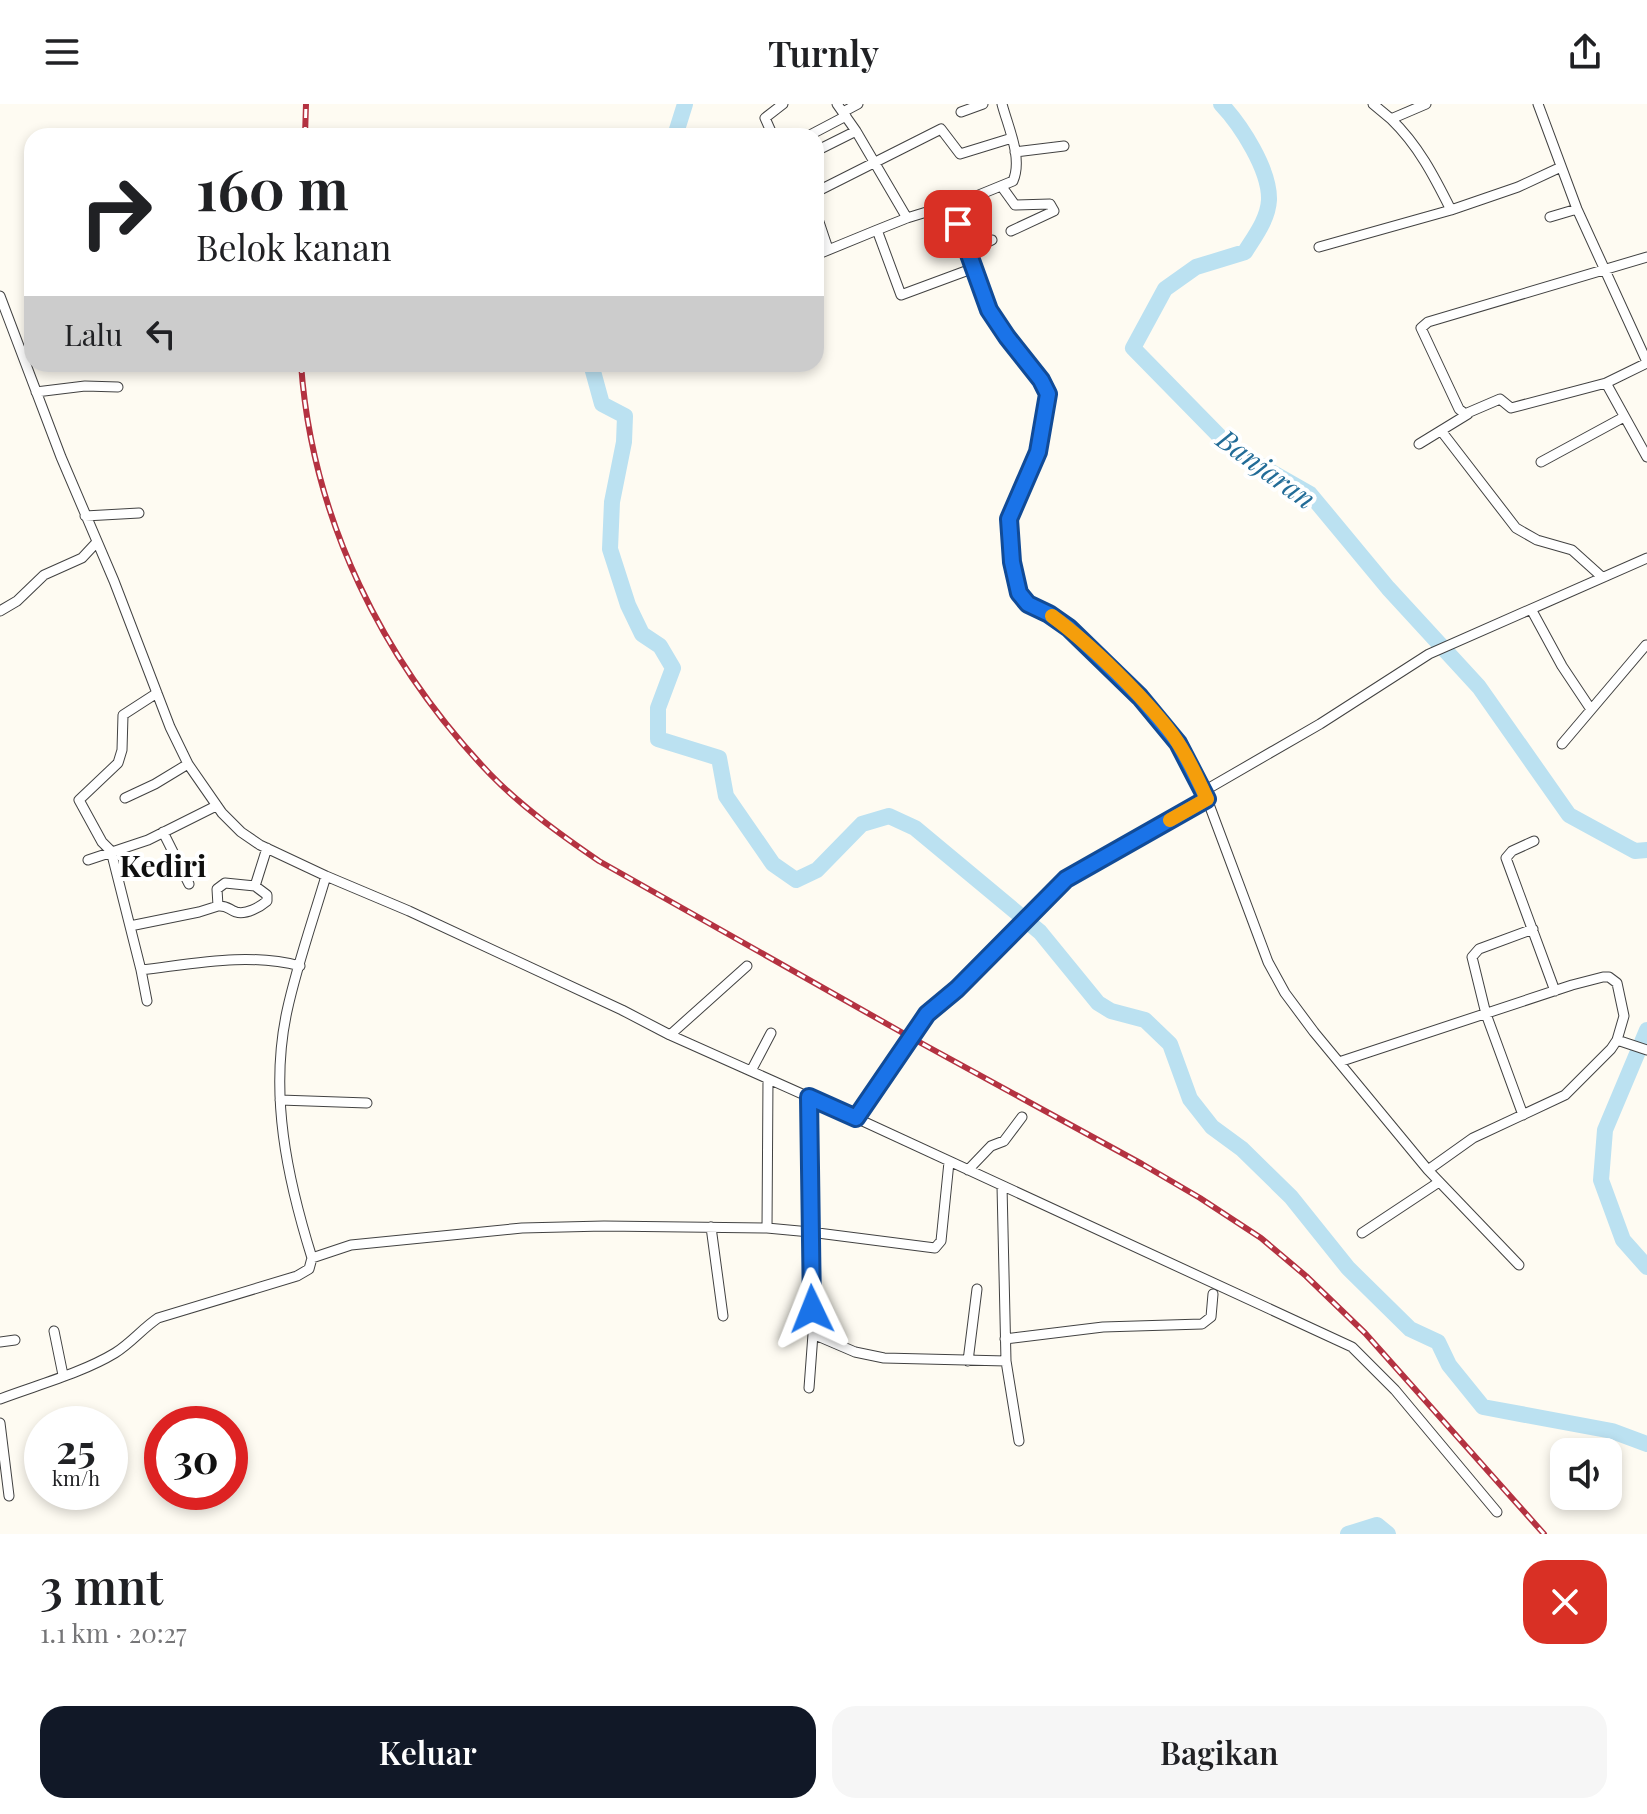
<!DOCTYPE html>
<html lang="id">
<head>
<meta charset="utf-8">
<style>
  :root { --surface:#fff; --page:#f6f6f6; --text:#202124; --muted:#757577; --accent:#111827 }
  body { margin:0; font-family:"Playfair Display",serif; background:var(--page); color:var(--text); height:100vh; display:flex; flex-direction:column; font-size:30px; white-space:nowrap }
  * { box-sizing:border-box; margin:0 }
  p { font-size:26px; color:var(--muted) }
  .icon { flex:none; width:44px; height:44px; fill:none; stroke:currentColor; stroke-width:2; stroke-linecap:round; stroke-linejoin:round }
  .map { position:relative; height:1430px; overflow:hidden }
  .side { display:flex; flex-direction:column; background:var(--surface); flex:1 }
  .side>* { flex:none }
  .hud { position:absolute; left:24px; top:24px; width:800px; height:244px; border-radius:24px; box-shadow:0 4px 12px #0003; background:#fff; color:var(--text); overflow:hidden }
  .fabs { position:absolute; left:1550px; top:1334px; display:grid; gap:16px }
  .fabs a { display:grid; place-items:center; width:72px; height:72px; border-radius:16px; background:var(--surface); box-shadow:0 4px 12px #0003; font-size:40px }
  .speed { position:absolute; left:24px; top:1302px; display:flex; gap:16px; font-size:40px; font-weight:700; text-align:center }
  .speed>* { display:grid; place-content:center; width:104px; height:104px; border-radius:50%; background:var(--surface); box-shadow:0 4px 12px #0003; line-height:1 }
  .speed small { font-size:20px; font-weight:400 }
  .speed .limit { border:12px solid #d22; background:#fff; color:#111 }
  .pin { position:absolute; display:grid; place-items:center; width:68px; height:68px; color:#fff; margin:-34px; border-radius:16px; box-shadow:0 4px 12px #0006 }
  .me { position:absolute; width:88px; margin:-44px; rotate:358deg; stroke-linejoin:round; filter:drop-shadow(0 0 6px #0008) }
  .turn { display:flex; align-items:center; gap:28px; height:168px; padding:0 40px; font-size:36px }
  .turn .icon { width:104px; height:104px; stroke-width:2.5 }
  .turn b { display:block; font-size:56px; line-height:68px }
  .then { display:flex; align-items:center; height:76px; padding:0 40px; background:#0003; gap:16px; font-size:30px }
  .round { display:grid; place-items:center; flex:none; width:84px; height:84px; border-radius:24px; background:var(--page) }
  .headline { display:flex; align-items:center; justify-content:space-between; height:136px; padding:0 40px }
  h1 { font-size:48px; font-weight:600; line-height:60px }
  .cta { display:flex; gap:16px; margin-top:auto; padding:16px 40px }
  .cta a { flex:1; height:92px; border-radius:24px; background:var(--accent); color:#fff; font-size:32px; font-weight:600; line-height:92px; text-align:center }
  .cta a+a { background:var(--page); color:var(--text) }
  header { display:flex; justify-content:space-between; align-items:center; height:104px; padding:0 40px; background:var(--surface); font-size:36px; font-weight:600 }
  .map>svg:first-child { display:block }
</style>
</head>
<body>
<header><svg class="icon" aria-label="menu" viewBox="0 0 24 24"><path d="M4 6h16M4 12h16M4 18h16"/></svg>Turnly<svg class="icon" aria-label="share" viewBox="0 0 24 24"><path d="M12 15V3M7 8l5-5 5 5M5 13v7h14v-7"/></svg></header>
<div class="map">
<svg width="1647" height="1430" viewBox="0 0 1647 1430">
  <rect width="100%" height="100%" fill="#fefbf2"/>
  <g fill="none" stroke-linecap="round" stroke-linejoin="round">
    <path stroke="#bbe1f1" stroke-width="16" d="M1221,0C1241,21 1270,66 1269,96C1268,115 1255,132 1245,148L1196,163L1165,185L1133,244L1233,346L1310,390L1388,484L1479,583L1569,711L1635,747L1647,746
      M675,32L685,0
      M591,260L602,300L625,312L624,338L612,398L610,445L628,501L642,530L660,542L673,564L658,604V635L719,654L726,692L773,760L796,776L817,766L862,720L889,712L915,724L1040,828L1098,899L1111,907L1145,916L1170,940L1190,995L1212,1023L1242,1045L1291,1093L1348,1164L1410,1225L1438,1238L1449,1261L1483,1303L1612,1327L1647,1340
      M1647,926L1605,1026L1601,1076L1623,1136L1647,1163
      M1348,1430L1377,1421L1388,1430"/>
    <defs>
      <path id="minor" d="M837,0L856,27L907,114
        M1373,0L1391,15L1426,0
        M1538,0L1577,105L1647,258
        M843,8L858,0
        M961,8L983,0
        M1391,15C1418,41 1434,72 1451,106L1518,83L1561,63
        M773,32L765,14L783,0
        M808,32L846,12
        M816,47L856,27
        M1015,48L1064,42
        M1002,83L1015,101L1050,100L1054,107L1011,127
        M816,88L941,25L960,50L1012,34
        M951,100L989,206L1007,233L1041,276L1048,290L1038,348L1009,415L1012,458L1019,489L1028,500L1049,510L1069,524L1140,593L1171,628L1207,695L1268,858L1285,889L1314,928L1428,1066L1473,1034L1565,991L1611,945L1617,936L1624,912L1617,879L1609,873H1603L1572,881L1339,958
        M934,106L950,140
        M816,109L828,145
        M1550,113L1577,105
        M1319,143L1451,106
        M968,147L992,136
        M816,151L877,126
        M974,164L901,191L877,126L907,114L969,95L1013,77C1023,54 1008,23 1002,0
        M0,192L61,353L114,477L170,623L188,660L222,709L241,728L260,741L326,772L409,807L622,906L670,931L856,1014L1352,1243L1395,1286L1497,1408
        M1647,259L1606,279L1647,353
        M1606,279L1511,304L1500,295L1465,310L1459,305L1421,224L1428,218L1647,153
        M36,288L85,282L118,283
        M1442,328L1516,424L1537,436L1572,446L1602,473
        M1419,340L1468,310
        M1541,358L1624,313
        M85,412L139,409
        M1531,505L1562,562L1590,604
        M0,507L17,497L44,471L82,454L96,439
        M157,589L123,611L122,646L118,659L79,696L102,738L111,747L141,866C193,860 248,848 300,862
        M1562,640L1646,541
        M1204,687L1320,620L1429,550L1647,454
        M125,694L155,680L188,660
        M163,728L189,780
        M1534,737L1512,747L1506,754L1555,887
        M88,756L148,736L216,702
        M218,802C227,801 228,805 236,808C246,811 260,803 267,797V791L255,782
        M130,822L199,808L218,802L217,785L225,779L255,782L267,744
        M141,866L147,897
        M670,931L747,862
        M1617,936L1647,946
        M751,967L771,929
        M280,996L367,999
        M1523,1011L1486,910L1472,853L1479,845L1533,825
        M856,1014L927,910L957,885L1066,775L1207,695
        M968,1066L991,1042L1004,1037L1022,1013
        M1428,1066L1519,1161
        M1002,1082L1006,1257L1019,1337
        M711,1123L723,1212
        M767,1124L768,975
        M1362,1129L1439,1078
        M312,1154L351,1141L522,1124L604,1122L767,1124L810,1128L809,993
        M54,1227L63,1271
        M813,1230L855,1248L884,1254L1006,1257
        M1005,1235L1103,1223L1202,1220L1211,1213L1213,1190
        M0,1238L15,1236
        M968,1257L977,1185
        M809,1284L813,1230L810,1128L935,1144L941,1137L949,1058
        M0,1295C37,1281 82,1269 115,1249C131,1239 143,1224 158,1214L297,1172L309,1165L312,1154C287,1074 269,990 287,907C297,861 313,816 326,772
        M0,1319L9,1392"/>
    </defs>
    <use href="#minor" stroke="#424242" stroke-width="11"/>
    <use href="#minor" stroke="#fff" stroke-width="9"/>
    <defs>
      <path id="rail" d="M305,32L306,0
        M301,260C312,415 383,558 490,670C522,703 561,731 599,757L910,933L1142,1060L1200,1094L1261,1134L1306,1172L1365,1229L1544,1430"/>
    </defs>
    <use href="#rail" stroke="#b43241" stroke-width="6"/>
    <use href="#rail" stroke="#fff" stroke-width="3" stroke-dasharray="9" stroke-linecap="butt"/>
  </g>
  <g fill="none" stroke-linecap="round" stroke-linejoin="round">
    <defs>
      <path id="route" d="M812,1205L809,993L856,1014L927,910L957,885L1066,775L1207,695L1178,639L1140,593L1069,524L1049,510L1028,500L1019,489L1012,458L1009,415L1038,348L1048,290L1041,276L1007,233L989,206L958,120"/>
    </defs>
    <use href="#route" stroke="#114b97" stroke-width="20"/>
    <use href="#route" stroke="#1a73e8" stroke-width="14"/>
    <path stroke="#f59e0b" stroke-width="14" d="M1052,512C1090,540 1143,592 1172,630C1186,649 1197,673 1207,695L1170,716"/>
  </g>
  <g text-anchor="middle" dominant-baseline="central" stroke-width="8" stroke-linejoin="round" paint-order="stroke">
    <g font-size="28" font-style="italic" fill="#226c97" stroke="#fff">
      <text transform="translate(1267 364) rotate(36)">Banjaran</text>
    </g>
    <g font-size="30" font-weight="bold" fill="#0f0f0f" stroke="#fff">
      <text x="163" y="761">Kediri</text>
    </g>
  </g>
</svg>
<div class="fabs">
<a><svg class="icon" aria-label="sound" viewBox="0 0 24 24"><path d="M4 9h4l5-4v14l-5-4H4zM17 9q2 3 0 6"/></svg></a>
</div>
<div class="speed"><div>25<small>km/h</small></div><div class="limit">30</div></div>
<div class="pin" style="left:958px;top:120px;background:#d93025"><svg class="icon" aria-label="arrive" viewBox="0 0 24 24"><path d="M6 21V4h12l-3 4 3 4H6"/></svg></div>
<svg class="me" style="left:812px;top:1205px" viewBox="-20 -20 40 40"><path d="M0-17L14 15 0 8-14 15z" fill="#1a73e8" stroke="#fff" stroke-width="4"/></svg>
<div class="hud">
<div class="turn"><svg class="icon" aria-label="right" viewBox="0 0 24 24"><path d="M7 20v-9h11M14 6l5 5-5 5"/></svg><div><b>160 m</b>Belok kanan</div></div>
<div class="then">Lalu<svg class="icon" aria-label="left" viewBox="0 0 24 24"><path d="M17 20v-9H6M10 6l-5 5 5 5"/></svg></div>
</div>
</div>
<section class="side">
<div class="headline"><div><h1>3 mnt</h1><p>1.1 km · 20:27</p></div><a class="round" style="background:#d93025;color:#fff"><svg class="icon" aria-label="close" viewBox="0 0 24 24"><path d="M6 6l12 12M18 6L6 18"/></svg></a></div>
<div class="cta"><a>Keluar</a><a>Bagikan</a></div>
</section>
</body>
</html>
